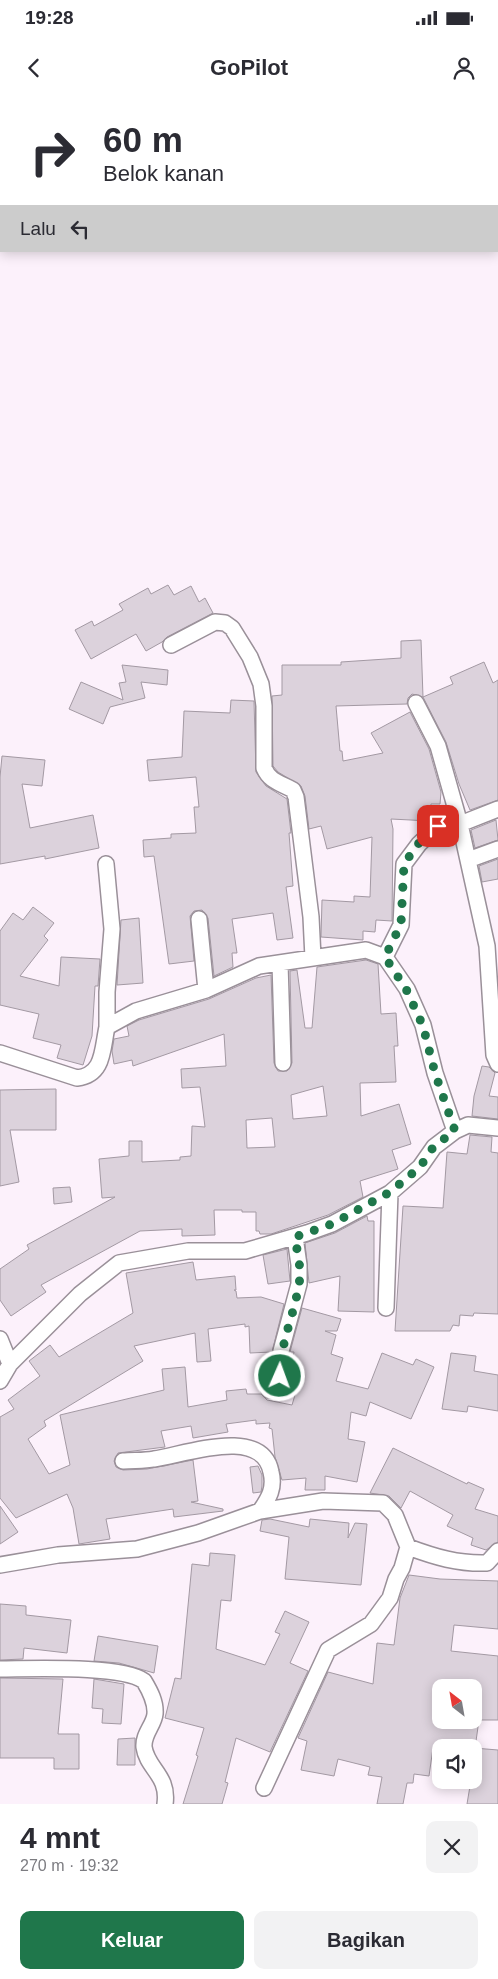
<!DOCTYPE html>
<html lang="id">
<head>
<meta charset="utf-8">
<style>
  :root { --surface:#fff; --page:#f2f2f3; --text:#2b2b33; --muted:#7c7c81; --accent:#1f774b }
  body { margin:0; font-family:Helvetica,sans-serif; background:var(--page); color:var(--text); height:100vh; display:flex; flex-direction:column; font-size:19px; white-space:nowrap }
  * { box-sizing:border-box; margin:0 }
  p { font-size:16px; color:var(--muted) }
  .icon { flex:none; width:28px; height:28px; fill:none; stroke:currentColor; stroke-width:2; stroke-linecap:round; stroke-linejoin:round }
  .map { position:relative; height:1704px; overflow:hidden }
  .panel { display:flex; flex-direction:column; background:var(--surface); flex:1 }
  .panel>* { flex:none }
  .guide { position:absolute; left:0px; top:0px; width:499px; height:152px; box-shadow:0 2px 12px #0003; background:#fff; color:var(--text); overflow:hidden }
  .needle { width:32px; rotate:329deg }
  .controls { position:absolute; left:432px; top:1579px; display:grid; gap:10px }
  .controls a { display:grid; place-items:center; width:50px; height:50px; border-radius:10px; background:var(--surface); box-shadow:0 2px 12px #0003; font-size:25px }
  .pin { position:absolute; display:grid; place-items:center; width:42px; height:42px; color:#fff; margin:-21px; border-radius:10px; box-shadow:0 2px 8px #0006 }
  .me { position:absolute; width:55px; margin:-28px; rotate:2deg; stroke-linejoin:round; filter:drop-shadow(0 0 4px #0008) }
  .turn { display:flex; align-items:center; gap:18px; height:105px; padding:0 20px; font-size:22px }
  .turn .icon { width:65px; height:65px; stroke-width:2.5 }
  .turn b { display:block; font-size:35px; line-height:42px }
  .then { display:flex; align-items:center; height:48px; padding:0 20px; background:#0003; gap:10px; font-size:19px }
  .round { display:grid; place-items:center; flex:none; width:52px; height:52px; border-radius:10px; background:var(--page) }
  .overview { display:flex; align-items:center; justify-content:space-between; height:85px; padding:0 20px }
  h1 { font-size:30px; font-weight:600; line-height:38px }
  .primary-button { display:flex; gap:10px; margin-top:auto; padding:10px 20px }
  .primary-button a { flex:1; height:58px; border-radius:10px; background:var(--accent); color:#fff; font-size:20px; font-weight:600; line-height:58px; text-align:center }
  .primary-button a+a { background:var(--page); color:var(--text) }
  .status { display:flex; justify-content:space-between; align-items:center; height:35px; padding:0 25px; background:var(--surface); direction:ltr }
  .status svg { height:14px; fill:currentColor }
  header { display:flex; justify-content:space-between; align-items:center; height:65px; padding:0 20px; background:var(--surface); font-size:22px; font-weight:600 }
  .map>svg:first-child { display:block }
</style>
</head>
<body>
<div class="status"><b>19:28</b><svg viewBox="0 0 49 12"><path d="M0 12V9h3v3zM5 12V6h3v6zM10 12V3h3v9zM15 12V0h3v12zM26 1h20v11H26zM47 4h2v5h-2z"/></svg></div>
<header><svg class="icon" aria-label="back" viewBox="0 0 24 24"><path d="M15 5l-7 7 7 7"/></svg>GoPilot<svg class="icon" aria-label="person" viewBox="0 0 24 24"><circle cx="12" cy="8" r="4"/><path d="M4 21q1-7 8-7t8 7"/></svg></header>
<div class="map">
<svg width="498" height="1704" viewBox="0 0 498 1704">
  <rect width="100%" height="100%" fill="#fcf1fb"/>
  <path fill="#dcd2dc" stroke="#a399a3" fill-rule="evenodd" d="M168,485L174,495L191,486L199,502L205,498L213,513L167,537L162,542L146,551L136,534L91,559L75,530L92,521L94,526L123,510L119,504L148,488L151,494Z
    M421,540L423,597L412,594L408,598L407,604L336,606L340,651H342L343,661L383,653L371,633L410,612L429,649L441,692L440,704H431L430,721L391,719L393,729L392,821L376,820L375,832L363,831V840L321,837L322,800L354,802V796L370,797L372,737L327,749L321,726L309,729L305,696L301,686L278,672L273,666L272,596L282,595V565H341V562L401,558V541Z
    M484,562L493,583L498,580V700L470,710L459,684L446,642L423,597L453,584L450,577Z
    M122,565L168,570L167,585L141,582L145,598L110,607L103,624L69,609L81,582L123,600L119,583L126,582Z
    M231,600L254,601L256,672L266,686L287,699L291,733H289L293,786L286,787L293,838L277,840L273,813L232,819L237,853H232L233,867L214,876L208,818L202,810L194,811L190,816L194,861L169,864L154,756L144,757L143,740L171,738V734L196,733L194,707H199L196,677L149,681L147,660L182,657L184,611L230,613Z
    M2,656L45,660L42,686L22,684L30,728L93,715L99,748L45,759V756L0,764V677Z
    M496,720L498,740L475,748L471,730Z
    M498,759V779L482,782L479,766Z
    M33,807L54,823L44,836L48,840L20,876L59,886L61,857L100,859L98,886H95L92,936L83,965L57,958L61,945L33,938L39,914L0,905V831L13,813L23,820Z
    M139,818L143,883L117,885L121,820Z
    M366,860L378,864L381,914L396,913L398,946H394L396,982L360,983L361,1016L399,1004L411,1044L392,1050L398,1069L360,1081L363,1097L328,1115L271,1134H260L259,1131H256V1112H242V1110H214L215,1135L182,1136V1129L140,1131L41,1185L46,1192L11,1216L0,1200V1169L29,1149L27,1145L115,1097L102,1098L99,1059L129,1056V1041H142V1062L180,1060V1057L191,1056L192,1026L205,1027L200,987L182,988L181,969L226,966L224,934L133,966L132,960L114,964L112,951L114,939L129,936L127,926L139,920L209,899L256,878L271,875L274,963L278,971H287L292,963L290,871L297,870L305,928H312L317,867ZM323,986L327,1016L293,1019L291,995ZM272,1018L275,1047L247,1048L246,1020Z
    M482,966L489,967L495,973L489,996L498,997V1019L472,1016L474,996Z
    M56,989V1030H10L19,1082L0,1086V990Z
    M470,1035L492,1037L491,1052L498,1053V1214L474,1213L473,1216L460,1215L459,1226L453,1225L450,1231H395L403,1106L443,1108L447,1052L467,1054Z
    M70,1087L72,1102L54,1104L53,1088Z
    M367,1116L368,1121H374V1212L338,1211L340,1176L309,1183L305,1143L335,1133Z
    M287,1149L290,1181L268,1184L263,1155Z
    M193,1162L196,1180L235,1176L236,1190H234L236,1191L237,1198L261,1197L284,1204L272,1252L250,1253L249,1226L245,1227V1224L208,1229L211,1261L197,1262L195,1233L134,1246L143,1261L44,1321L46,1326L28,1339L49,1374L70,1365L60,1315L164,1290L162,1269L185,1267L188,1307L227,1300L226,1291L246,1289L247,1294H261L267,1300L292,1305L300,1278L289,1275L294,1252H290L302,1208L341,1219L337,1231H325L336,1235L331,1254L343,1258L336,1281L368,1289L382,1253L413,1265L416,1259L434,1267L411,1319L370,1302L366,1316L351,1312L348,1339L365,1342L357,1382L325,1376V1390H305L306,1378L282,1380L275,1357L272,1329L269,1328L270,1323L256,1324V1320L226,1324L228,1332L193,1338L191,1326L161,1331L165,1347L118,1353L114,1361L116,1367L123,1370L147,1369L193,1360L198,1401L191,1402L223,1409V1411L174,1417L173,1409L106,1419L110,1439L79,1444L73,1408L67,1394L16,1418L0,1398V1317L14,1309L8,1300L40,1276L29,1261L50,1245L59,1257L133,1213L126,1173Z
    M451,1253L476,1256L474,1271L498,1275V1311L468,1306L467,1312L442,1309Z
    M393,1348L467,1384L468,1382L484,1389L475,1409L498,1416V1442L486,1450L471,1445L473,1438L447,1426L453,1415L410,1391L401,1408L389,1396L370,1393Z
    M258,1366L262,1375V1386L261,1392L253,1393L250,1367Z
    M0,1406L18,1432L0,1444Z
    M270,1419L309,1427L310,1419L349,1423L348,1438L355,1423L367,1424L361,1485L285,1479L289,1437L260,1431L262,1420Z
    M210,1453L235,1455L231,1501L221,1500L216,1549L265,1565L280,1534L275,1532L285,1511L309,1522L290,1563L308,1571L270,1652L236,1638L225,1682L228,1683L222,1704H183L198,1656L196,1655L204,1628L165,1618L175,1578L181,1579L192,1464L209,1466Z
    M409,1475L440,1479L498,1481V1529L454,1525L451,1551L498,1556V1620H474V1588H441L436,1620H479L475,1648H433L429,1676L414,1674L413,1683H407L403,1704H377L382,1677L368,1675L370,1667L338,1659L334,1676L301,1670L307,1641L298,1638L328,1572L373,1584L377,1543L394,1545L400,1498Z
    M0,1504L26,1506V1515L71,1520L67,1553L24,1548L23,1559L0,1560Z
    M98,1536L158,1546L154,1573L119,1563L94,1561Z
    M0,1578L63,1579L58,1634H79V1669H54V1658H0Z
    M94,1579L124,1584L121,1624L102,1623L103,1609L92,1608Z
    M135,1638V1665H117L118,1639Z
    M474,1648L498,1650V1704H467L471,1680H474Z"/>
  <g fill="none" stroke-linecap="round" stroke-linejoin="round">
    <defs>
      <path id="street" d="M171,545L215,522L225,523L232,528L250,557L261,584L264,606V668C270,682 281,683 293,690L296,697L311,817L313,858
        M416,603L438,646L460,724L487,846L494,955L498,964
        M468,760L498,749
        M106,764L112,829L107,892V927
        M199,819L206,890
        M385,857L401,825L404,764L419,744L438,726L460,724L498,709
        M280,863L283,963
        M0,953L77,978C104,975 102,950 107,927L136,911L206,890L259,866L366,850L385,857L407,889L423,925L435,973L455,1031
        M386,1208L390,1093
        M0,1239L10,1264
        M0,1281L10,1264L80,1194L119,1163L188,1151H245L307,1133L332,1124L390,1093L420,1067L434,1047L455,1031L468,1025L498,1028
        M269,1290L280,1276L281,1251L299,1184V1165L295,1137
        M123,1361C133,1360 144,1361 154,1359C184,1355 262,1325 271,1372C275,1388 269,1398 260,1411
        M0,1465L58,1455L137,1449L198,1433L260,1411L323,1401L383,1403L395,1415L408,1447C435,1457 458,1464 487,1463L498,1451
        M0,1569C31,1569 122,1565 144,1581C150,1591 156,1602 155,1614C154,1625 143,1634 144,1647C147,1669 169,1675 165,1704
        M264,1688L328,1550L371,1524L390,1498L396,1479L402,1468L408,1447"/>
    </defs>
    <use href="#street" stroke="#9a9099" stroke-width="18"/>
    <use href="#street" stroke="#fff" stroke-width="15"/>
  </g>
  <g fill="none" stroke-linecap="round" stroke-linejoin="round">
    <path stroke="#1f774b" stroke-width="9" stroke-dasharray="0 16.2" d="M280,1276C280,1243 294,1216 299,1184C302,1169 297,1152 295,1137L332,1124L390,1092L420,1067L434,1046L455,1031L435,973L423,926L406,889L385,857L401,824L404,764L418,744L438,726"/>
  </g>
</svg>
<div class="controls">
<a><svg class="needle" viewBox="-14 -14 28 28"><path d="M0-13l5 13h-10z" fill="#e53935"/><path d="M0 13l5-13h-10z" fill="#7c7c81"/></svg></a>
<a><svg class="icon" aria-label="sound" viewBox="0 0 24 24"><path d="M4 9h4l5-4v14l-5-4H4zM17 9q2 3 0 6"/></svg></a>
</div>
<div class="pin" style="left:438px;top:726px;background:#d93025"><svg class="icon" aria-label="arrive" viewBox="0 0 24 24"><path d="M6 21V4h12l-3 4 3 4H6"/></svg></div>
<svg class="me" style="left:280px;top:1276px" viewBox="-20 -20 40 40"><circle r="17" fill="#1f774b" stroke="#fff" stroke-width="3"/><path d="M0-11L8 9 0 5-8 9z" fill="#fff"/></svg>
<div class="guide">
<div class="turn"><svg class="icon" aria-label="right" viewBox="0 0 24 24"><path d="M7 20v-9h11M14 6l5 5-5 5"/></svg><div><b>60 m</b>Belok kanan</div></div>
<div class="then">Lalu<svg class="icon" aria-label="left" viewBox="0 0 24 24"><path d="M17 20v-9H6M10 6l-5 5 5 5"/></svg></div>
</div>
</div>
<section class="panel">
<div class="overview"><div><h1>4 mnt</h1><p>270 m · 19:32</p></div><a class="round"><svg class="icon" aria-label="close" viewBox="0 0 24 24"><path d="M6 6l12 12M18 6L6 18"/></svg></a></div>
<div class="primary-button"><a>Keluar</a><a>Bagikan</a></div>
</section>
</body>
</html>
